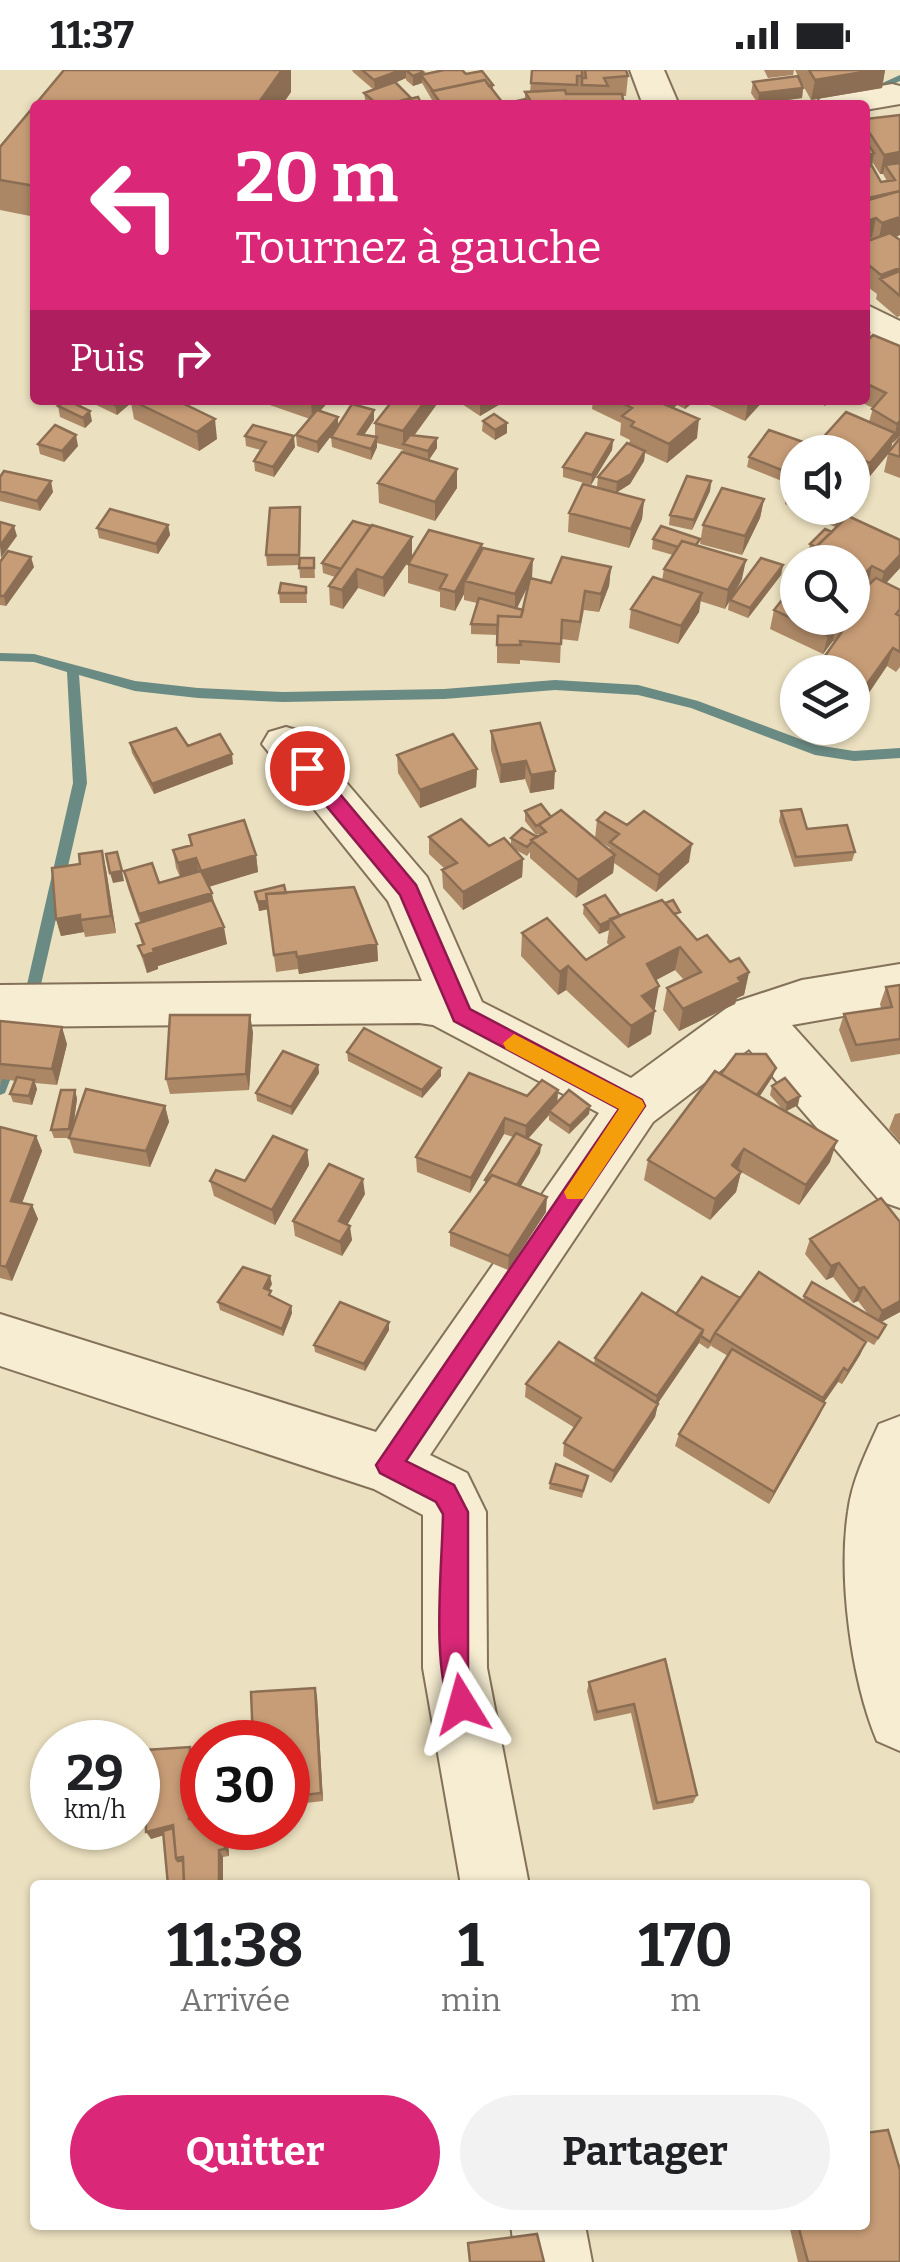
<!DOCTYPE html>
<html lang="fr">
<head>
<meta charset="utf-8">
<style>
  :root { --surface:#fff; --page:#f2f2f2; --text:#202124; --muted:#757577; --accent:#db2777 }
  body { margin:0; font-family:Bitter,serif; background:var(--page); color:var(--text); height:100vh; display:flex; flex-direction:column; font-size:38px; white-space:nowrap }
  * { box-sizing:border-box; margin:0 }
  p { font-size:32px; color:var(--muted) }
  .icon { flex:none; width:55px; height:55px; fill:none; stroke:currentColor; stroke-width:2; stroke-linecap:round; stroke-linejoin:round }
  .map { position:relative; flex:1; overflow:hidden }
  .drawer { position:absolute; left:30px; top:1810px; width:840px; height:350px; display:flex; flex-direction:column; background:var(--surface); border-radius:10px; box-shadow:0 2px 8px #0004 }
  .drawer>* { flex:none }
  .banner { position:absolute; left:30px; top:30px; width:840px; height:305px; border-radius:10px; box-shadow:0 2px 8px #0004; background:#db2777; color:#fff; overflow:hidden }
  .fabs { position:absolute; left:780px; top:365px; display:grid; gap:20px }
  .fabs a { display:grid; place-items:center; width:90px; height:90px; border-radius:50%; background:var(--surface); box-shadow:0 2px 8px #0004; font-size:50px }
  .speed { position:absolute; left:30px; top:1650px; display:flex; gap:20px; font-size:50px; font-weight:700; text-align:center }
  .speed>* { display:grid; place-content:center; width:130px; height:130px; border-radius:50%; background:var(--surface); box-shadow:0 2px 8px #0004; line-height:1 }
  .speed small { font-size:25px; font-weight:400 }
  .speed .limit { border:15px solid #d22; background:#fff; color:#111 }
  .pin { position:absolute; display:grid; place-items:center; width:85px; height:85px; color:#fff; margin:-42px; border:5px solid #fff; border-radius:50%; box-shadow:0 2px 10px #0007 }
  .me { position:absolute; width:110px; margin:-55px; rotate:352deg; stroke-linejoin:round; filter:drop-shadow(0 0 8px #0008) }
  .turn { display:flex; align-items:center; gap:35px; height:210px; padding:0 40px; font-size:45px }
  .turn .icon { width:130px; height:130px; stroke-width:2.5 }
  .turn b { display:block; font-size:70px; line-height:85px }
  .then { display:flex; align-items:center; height:95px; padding:0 40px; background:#0003; gap:20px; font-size:38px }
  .eta { display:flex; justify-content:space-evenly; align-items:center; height:170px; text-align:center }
  .eta b { font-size:60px; font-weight:700; line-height:70px }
  .button { display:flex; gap:20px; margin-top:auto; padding:20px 40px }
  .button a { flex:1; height:115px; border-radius:60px; background:var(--accent); color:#fff; font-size:40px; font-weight:700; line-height:115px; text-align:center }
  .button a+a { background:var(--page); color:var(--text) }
  .status { display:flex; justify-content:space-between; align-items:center; height:70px; padding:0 50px; background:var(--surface); direction:ltr }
  .status svg { height:28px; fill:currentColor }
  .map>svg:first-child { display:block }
</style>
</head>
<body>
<div class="status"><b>11:37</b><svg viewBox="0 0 49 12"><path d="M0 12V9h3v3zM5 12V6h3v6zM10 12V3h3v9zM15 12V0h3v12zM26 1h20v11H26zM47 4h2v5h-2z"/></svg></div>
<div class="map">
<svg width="900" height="2192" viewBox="0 0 900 2192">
  <rect width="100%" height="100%" fill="#ebe0bf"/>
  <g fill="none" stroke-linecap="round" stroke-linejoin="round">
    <path fill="#6a8a84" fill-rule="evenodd" d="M900,5V11L875,22L867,20Z
      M0,583L34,584L135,611L198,618L283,622L444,619L555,610L638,615L698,631L816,675L854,681L900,678V688L854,691L815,685L691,638L638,625L555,620L444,629L283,632L198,628L135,621L79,605L87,713L37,932L30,938L23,932L73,713L67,602L34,592L0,591Z
      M10,986L15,988L17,992L5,1023L0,1025V999L5,988Z"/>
    <defs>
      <path id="street" d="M630,0H664L679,35H643Z
        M892,14L900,16V34L865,40V35H816L821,27Z
        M865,234L900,251V280L865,263Z
        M286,657L303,662L427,807L482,932L631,1008L735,932L802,910L900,894V936L792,955L900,1075V1138L880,1131L749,979L653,1052L430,1385L467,1403L486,1442L487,1598L529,1815H461L423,1598V1445L374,1419L0,1296V1244L376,1362L599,1043L433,955L419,953L0,957V915L422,911L388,831L262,674L269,662Z
        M900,1346V1681L877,1671C851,1609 838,1508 848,1442C852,1410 866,1383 879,1354Z
        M511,2155H585L592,2192H516Z"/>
    </defs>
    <use href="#street" stroke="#837159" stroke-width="4"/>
    <use href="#street" fill="#f6edd2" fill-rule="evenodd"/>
  </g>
  <path fill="#ab8766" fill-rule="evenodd" d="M64,0H291V22L282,35H35V147L0,140V77Z
    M352,0H420L423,5L466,4L493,15V21L502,32V35L525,30V22H530L532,0H626L628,6L626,26H622L624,35H432V30L422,13L413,16L406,10V8L395,13L411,28L422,35H366L364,23L374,20L353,2Z
    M764,0H794L793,5L768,8Z
    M795,0H885L882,18L811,30L799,8V6H798Z
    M753,12L803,18L802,28L758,34L751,23Z
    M900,45V165L896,167L900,170V246L897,247L876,229L877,224L865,215V49ZM873,93L880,104H883L887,111L881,112L872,96Z
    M865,259L871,262L869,269L900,276V366L892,373L890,381L900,368V408L884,402L888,384L865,412L852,407V382H817L819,372L869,352L873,338L856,330H865Z
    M86,330H188V336L217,369L199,381L134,349L131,333L117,345Z
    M263,330H330L320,341L338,356L374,350L364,365L375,367V353L393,330H437V334L414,366L437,368V378L429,390L457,418L435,451L379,433L378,413L403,382V380L377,373V377L371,390L332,377L331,367L333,363L318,383L297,376L296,365L310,349L264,333Z
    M456,330H507L480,346Z
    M593,330H696L685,339L677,335L673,338L697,368L667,393L645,383L644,391L630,414L617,422L644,430L642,449L629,478L568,462L569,443L597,417L598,407L629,374L630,370L620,365L621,353L592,339Z
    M703,330H764L745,351L703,332Z
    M815,330H832L825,336Z
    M58,336L92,351L85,358L60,347Z
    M483,351L507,353V363L495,370L482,361Z
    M245,366L295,377L274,407L255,401L254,391L261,380L246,376Z
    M613,370L612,380L591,415L563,407V397Z
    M38,374L78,376L64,392L40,384Z
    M812,375L811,382H798L787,413L747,397L749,387Z
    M798,406V438H852L835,457L785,434L789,414Z
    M0,407L53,422L40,441L0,431Z
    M711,411L710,421L692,460L669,455L670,445Z
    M764,429L760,448L742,485L700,474L703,455Z
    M301,447L300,488H314L315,508H300L299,495L267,496L266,485Z
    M168,455L170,465L158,484L99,468L97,458Z
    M412,467V486L384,527L358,518L343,539L330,535L329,516L335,507L323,503L322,493Z
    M653,469L699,476L742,509L734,525L783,495L781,505L748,548L728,540L729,532L725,539L700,531L699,542L678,574L629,558L631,539L662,510L664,499L673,485L652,479Z
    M482,474V480L532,508L551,513L611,497L609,516L599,542L584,540L578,571L561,569L560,593L520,590V594L497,593V565L471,564V554L477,533L464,530V524L455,541L440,537V522L408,513V494ZM528,515L523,540L517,538Z
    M810,474L900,498L886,513L900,539V597L896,602L887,596L862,633L852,628V602H818L820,593L835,572L833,571L823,584L770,559L774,540L798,548H852V492L808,484Z
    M0,492L34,497L6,536L0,535Z
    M798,495V522L789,518L793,499Z
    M306,517L307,533H280L279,523Z
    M540,653L554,719L530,723L525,709L500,713L491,680V661Z
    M130,673L188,676L233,694L154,724L132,683Z
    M397,685L477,699L476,717L420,738L398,703Z
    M525,741L551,747L609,780L610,778L595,768L597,750L689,792L656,822L614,793L613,803L576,828L530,788V782L527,786L514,779L523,789L522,807L463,840L443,818L442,800L445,799L429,784V767L489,776H511V768L539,766V764L536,765L525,751Z
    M781,741L807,759L855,782L852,791L794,797L779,751Z
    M189,765L256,785L258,802L209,817L227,874L158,896V899L147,903L138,876L142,875L136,854L140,852L128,818L124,801L159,813L180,807L176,798L173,780L190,775Z
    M106,799L116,863L85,867L84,862L61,866L56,849Z
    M255,822L286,823L377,874L378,891L299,904L298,899L276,902L268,839L259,841Z
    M584,835L620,846L678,848L697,870L730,892L749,902L744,925L737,928L735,934L679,961L663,940L667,918L684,910L675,900L656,910L655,938L654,939L651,964L628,978L566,920L558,925L521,886L522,863L586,890L610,876L607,873L609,860L599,864L583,844Z
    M900,915V984L851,992L839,960L844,944L881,938L880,934L886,917Z
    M0,951L67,974L57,1015L35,1013L37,1019L32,1035L13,1032L10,1024L16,1011L2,1009L0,1017Z
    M253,962L249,1020L170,1024L166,1009Z
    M347,982L441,998V1006L422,1028L348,991Z
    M318,995L319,1003L292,1045L257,1031L256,1023Z
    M721,1004L773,1006L760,1026L783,1040L770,1025L772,1016L798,1035L785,1041L830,1092L799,1135L741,1102L736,1122L710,1150L644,1110L648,1090Z
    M75,1020L77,1029L73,1056L165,1036L169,1052L150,1097L74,1083L69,1068H54L51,1060Z
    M558,1020L557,1033L590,1036L589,1044L569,1064L549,1050V1045L528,1069L541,1075L540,1083L521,1116L546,1142L508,1200L450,1176V1162L485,1114V1110L513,1067L504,1064L470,1123L417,1102L416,1087L527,1026Z
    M900,1043V1072L889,1059L895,1044Z
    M0,1057L36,1066L42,1081L22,1133L32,1135L38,1149L12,1211L0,1208Z
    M307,1080L309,1095L275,1155L214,1126L210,1111H245Z
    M365,1124L347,1154L352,1170L342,1186L295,1166L293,1151Z
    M900,1152V1242L881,1252L883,1262L874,1275L855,1264L866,1272L860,1285L842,1314L838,1312L824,1332L825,1333L819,1346L769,1434L675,1376L679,1364L728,1286L711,1276L712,1274L708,1279L699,1273L658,1333L655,1347L611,1413L563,1386L564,1373L575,1358L525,1327L526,1314L594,1294L595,1288L676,1244L740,1228L803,1230L804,1226L868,1244L858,1231L853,1233L833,1207L826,1210L805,1184L810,1169Z
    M272,1214L268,1220L272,1227L291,1236L292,1243L283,1266L220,1240L218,1232Z
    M389,1252V1260L365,1301L315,1282L314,1275Z
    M588,1406L582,1428L549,1419L550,1413Z
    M665,1589L697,1725L693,1733L653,1740L631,1643L594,1651L587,1621L589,1612Z
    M315,1618L317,1627L323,1731L288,1735V1672Z
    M195,1685L194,1749L227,1759L229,1786L223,1787L168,1815L163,1765L151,1769Z
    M789,2155H865L900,2192H798Z"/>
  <path fill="#8b6e53" d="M282,0H291V22L282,35H257Z
    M401,0H409H406V8L375,21L374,10Z
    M875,0H885L882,18L811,30L815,10Z
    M423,2L422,13L413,16V6Z
    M803,18L802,28L758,34L759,23Z
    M900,82V101L885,95L883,104H880L884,85Z
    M874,83L870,103L865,104V85Z
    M900,147V165L878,172L882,153Z
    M876,148L872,167L867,169L865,178V152Z
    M900,198V216L880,210L881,205Z
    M121,330H131V333L117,345L115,335Z
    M311,330H330L312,350Z
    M426,330H437V334L407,375L403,374V380V361Z
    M480,330H507L480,346Z
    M662,330H677V335L657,351L659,332Z
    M686,330H696L685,339Z
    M749,330H764L745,351L748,331Z
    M374,340V350L358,374V364Z
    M90,341L92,351L85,358L83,348Z
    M338,347V357L318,383L317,372Z
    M215,349L217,369L199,381L197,362Z
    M699,349L697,368L667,393L669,374Z
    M900,351V366L893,373L897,354Z
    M507,353V363L495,370V360Z
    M895,363L890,382L865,412L870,393Z
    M76,365L78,376L64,392L62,381Z
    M294,366L295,377L274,407L273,397Z
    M377,367V377L371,390V379Z
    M437,368V378L428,391V381Z
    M613,370L612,380L591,415L592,405Z
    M645,381L644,391L630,414L616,423L617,412Z
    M798,393V401L787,413L789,403Z
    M457,399V418L435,451V432Z
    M51,411L53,422L40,441L37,431Z
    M711,411L710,421L692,460L694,450Z
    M862,412L857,431L852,437V423Z
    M764,429L760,448L742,485L745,466Z
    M644,430L642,449L629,478L631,459Z
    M839,438H852L835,457Z
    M168,455L170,465L158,484L156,474Z
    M14,456L17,466L1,488L0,476Z
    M412,467V486L384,527L383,508Z
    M482,474V493L465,511L464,524L455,541V522Z
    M900,485V498L879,521L884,502Z
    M31,487L34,497L6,536L4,526Z
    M533,489L532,508L515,542V524Z
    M746,490L742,509L725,539L728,520Z
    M783,495L781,505L748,548L750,538Z
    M872,496L868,515L852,531V517Z
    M611,497L609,516L599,542L601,524Z
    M357,499L358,518L343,539L342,520Z
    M702,523L699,542L678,574L681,556Z
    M837,553L833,571L823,584L828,566Z
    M893,578L887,596L862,633L867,614Z
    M232,684L233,694L154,724L152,714Z
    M526,691L525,709L500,713L501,695Z
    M477,699L476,717L420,738V720Z
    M555,701L554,719L530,723L531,705Z
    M692,774L689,792L656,822L659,805Z
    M102,781L106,799L116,863L111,846Z
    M256,785L258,802L204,818L201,801Z
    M615,785L613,803L576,828L578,810Z
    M196,788L199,805L181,810L178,793Z
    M523,789L522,807L463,840V822Z
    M122,801L124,811L113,813L110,803Z
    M212,823L215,840L143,861L139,844Z
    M287,826L289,835L259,841L258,832Z
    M80,845L84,862L61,866L56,849Z
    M610,851L609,860L599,864L600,855Z
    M224,857L227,874L158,896V899L147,903L143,886L153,879Z
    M377,874L378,891L299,904L297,887Z
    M680,877L675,900L643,917L647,894Z
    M568,896L566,920L558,925L560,902Z
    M749,902L744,925L737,928L735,934L679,961L683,939Z
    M659,916L655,938L639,949L642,926Z
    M655,941L651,964L628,978L631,956Z
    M250,945L253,962L249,1020L246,1004Z
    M62,957L67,974L57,1015L52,999Z
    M318,995L319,1003L292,1045L291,1037Z
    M441,998V1006L422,1028V1020Z
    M776,998L773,1006L749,1042L752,1033Z
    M34,1010L37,1019L32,1035L29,1026Z
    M75,1020L77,1029L72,1068L69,1059Z
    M558,1020L557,1036L549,1041V1045L525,1072L526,1056Z
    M800,1026L798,1035L785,1042L787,1033Z
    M165,1036L169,1052L150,1097L146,1081Z
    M590,1036L589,1044L569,1064L570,1056Z
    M505,1048L504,1064L470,1123L471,1108Z
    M36,1066L42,1081L17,1146L11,1131Z
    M837,1071L830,1092L799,1135L806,1115Z
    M541,1075L540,1083L513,1129L514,1121Z
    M744,1079L738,1100L732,1095Z
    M307,1080L309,1095L275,1155L272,1140Z
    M741,1102L736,1122L710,1150L715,1129Z
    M363,1109L365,1124L341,1166L339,1151Z
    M547,1127L546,1142L508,1200L509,1186Z
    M32,1135L38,1149L12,1211L6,1197Z
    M350,1156L352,1170L342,1186L340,1172Z
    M839,1193L833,1207L826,1210L831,1196Z
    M270,1206L272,1214L266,1226L264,1218Z
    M864,1217L858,1231L853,1233L859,1219Z
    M900,1231V1242L876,1255L882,1241Z
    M291,1236L292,1243L283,1266L282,1259Z
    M389,1252V1260L365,1301L364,1294Z
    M703,1260L699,1273L654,1339L657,1326Z
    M866,1272L860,1285L842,1314L848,1301Z
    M844,1298L838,1312L818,1341L823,1328Z
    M825,1333L819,1346L769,1434L774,1422Z
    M658,1334L655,1347L611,1413L614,1401Z
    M315,1618L317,1627L323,1731L321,1723Z
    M190,1677L195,1685L194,1757L189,1749Z
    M173,1755L175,1762L151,1769L146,1762Z
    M224,1758L227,1759L229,1786L225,1779Z
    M219,1780L223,1787V1815H219Z"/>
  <path fill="#c79d77" stroke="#8b6e53" stroke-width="2.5" d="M64,0H282L257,35H35V116L0,110V77Z
    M362,0H401L374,10Z
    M406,0H420L423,2L413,6Z
    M444,0H462L466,4L482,1L493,15L489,16L485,10L433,21L421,5Z
    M532,0H582V6H577V15L531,13Z
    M585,0H626L628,6L604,8L608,16L582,15V8H586Z
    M809,0H875L815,10Z
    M798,6L803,18L759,23L753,12Z
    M485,10L502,32L487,35H442L432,21Z
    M395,12L411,28L385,35H378L364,23Z
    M565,20L566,24H622L624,35H568L566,31L532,33L525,22Z
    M418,27L422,35H385Z
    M526,29L529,35H500Z
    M900,45V82L884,85L865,56V49Z
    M865,70L874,83L865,85Z
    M900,93V121L868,128L865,124V97L872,96L881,112L895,110L885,95Z
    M900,121V147L882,153L876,148L865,152V131Z
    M890,163L900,170V198L881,205L865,192V172Z
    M900,201V226L880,209Z
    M873,265L900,276V351L897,354L872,339L886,323L865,313V273Z
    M67,330L90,341L83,348L58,336Z
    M105,330H121L115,335Z
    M131,330H176L215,349L197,362Z
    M393,330H426L403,361L375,353Z
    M616,330H662L659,332L699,349L669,374L631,356L634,352L622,346L632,338Z
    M352,334L374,340L358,364L377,367L371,379L331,367Z
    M317,340L338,347L317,372L296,365Z
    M846,342L895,363L870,393L852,386V382H844L819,372Z
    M494,344L507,353L495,360L483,351Z
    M55,355L76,365L62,381L38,374Z
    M253,355L294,366L273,397L254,391L266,372L245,366Z
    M769,360L812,375L806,382H798V393L789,403L749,387Z
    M586,363L613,370L592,405L563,397Z
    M410,365L437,368L428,381L403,374Z
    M900,368V387L888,383Z
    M627,373L645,381L631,404L617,412L598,407Z
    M402,382L457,399L435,432L378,413Z
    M4,401L51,411L37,431L0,421V407Z
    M687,406L711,411L694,450L670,445Z
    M796,406H798V418L789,414Z
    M852,408L862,412L852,423Z
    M583,414L644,430L631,459L569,443Z
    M722,418L764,429L745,466L703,455Z
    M300,437L299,485H266L270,438Z
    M110,439L168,455L156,474L97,458Z
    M848,446L900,470V485L884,502L872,496L852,517V492H800Z
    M353,451L371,456L341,499L322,493Z
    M0,452L14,456L0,476Z
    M372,455L412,467L383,508L357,499L342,520L329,516Z
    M661,456L700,469L696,475L682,471L678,477L653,469Z
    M825,459L832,462L816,477L810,474Z
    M429,460L482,474L455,522L440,518L447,505L408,494Z
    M682,471L746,490L728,520L664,499Z
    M483,478L533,489L515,524L465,511Z
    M8,481L31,487L4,526H0V492Z
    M562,487L611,497L601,524L585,521L580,552L562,550L561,574L520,571L521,575H497L498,546L521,547L530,508L551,513Z
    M300,488H314V498H299Z
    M761,488L783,495L750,538L730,530Z
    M653,507L702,523L681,556L631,539Z
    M876,508L900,520V539L896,544L900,546V582L893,578L867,614L852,608V602H841L820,593L846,556L837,553L828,566L774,540L790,520L798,524V548H852V530Z
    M281,513L306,517V523H279Z
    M479,528L523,540L521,547L498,546V555L471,554Z
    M540,653L555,701L531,705L526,691L501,695L491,661Z
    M176,658L188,676L220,664L232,684L152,714L130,673Z
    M453,664L477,699L420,720L397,685Z
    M541,734L551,747L536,756L525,741Z
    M801,739L807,759L847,755L855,782L796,787L781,741Z
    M561,740L615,785L578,810L531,770L546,762L539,755Z
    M644,741L692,774L659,805L610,772L619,764L597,750L605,742L627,755Z
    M461,749L489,776L504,768L523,789L463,822L442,800L457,793L429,767Z
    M244,750L256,785L201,801L212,823L139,844L124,801L152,793L159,813L201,801L196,788L178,793L173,780L192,775L189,765Z
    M522,758L537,767L531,770L532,772L527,777L511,768Z
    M102,781L111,846L80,850V845L56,849L52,798L80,794L79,784Z
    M117,782L122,801L110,803L106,784Z
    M284,815L286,823L266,824L267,830L258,832L255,822Z
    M354,817L377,874L297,887L296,882L274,885L266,824Z
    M605,825L620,846L600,855L584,835Z
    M212,830L224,857L153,879L154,882L143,886L138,876L144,874L136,854Z
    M662,830L697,870L707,865L730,892L739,888L749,902L738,908L741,912L683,939L667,918L701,902L680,877L647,894L659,916L642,926L655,941L631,956L568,896L560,902L522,863L547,848L586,890L624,867L610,849Z
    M673,830L680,842L674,844L665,833Z
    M900,915V969L856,975L844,944L892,937L886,917Z
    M170,945H250L246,1004L166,1009Z
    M0,951L62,957L52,999L0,994Z
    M364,958L441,998L422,1020L347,982Z
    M283,981L318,995L291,1037L256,1023Z
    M736,984H766L776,998L757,1025L721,1004Z
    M715,1001L837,1071L806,1115L744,1079L732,1095L741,1102L715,1129L648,1090Z
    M469,1003L527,1026L542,1010L558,1020L526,1056L505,1048L471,1108L416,1087Z
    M17,1007L34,1010L29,1026L10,1024Z
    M785,1008L800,1026L787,1033L772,1016Z
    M86,1019L165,1036L146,1081L69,1068Z
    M61,1020H75L69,1059L51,1060Z
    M569,1020L590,1036L570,1056L549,1041Z
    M0,1057L36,1066L11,1131L32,1135L6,1197L0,1195Z
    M516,1063L541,1075L517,1115L492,1105L487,1111L485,1110Z
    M273,1066L307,1080L272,1140L210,1111L216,1100L245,1111Z
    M329,1094L363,1109L339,1151L350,1156L340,1172L293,1151Z
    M492,1105L547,1127L509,1186L450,1162Z
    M881,1128L900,1152V1231L882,1241L864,1217L859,1219L839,1193L831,1196L810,1169Z
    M243,1197L270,1206L264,1218L271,1221L269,1225L291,1236L282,1259L218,1232Z
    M759,1202L866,1272L848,1301L844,1298L823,1328L715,1263Z
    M702,1207L740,1228L715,1263L710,1272L701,1266L703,1260L676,1244Z
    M812,1212L886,1255L878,1268L804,1226Z
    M642,1223L703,1260L657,1326L595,1288Z
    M340,1232L389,1252L364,1294L314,1275Z
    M559,1272L658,1334L614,1401L564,1373L581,1348L526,1314Z
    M732,1279L825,1333L774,1422L679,1364Z
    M556,1394L588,1406L583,1421L550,1413Z
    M665,1589L697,1725L657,1733L634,1634L597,1642L589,1612Z
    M315,1618L321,1723L288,1727V1672H253L251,1622Z
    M190,1677L189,1749L202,1747V1758H224L225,1779L219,1780V1815H184L183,1787L176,1788L173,1755L146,1762L145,1680Z
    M173,1758L176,1788L178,1791L183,1790L184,1815H168L163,1761Z
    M888,2060L900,2100V2192H808L798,2155H865V2063Z
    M537,2164L544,2192H470L468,2173Z"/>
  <path fill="#db2777" stroke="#8e194d" stroke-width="2.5" d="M307,691L314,693L416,815L470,939L642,1030L645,1036L406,1391L454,1415L468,1442V1598L475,1634L471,1644L462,1648L452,1644C431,1594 442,1500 443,1444L436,1432L380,1403L376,1395L619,1039L454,951L400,825L300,704L297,698Z"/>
  <path fill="#f59e0b" d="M514,964L642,1030L645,1036L583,1129H567L564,1122L619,1039L506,979L503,973Z"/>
</svg>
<div class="fabs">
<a><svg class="icon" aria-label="sound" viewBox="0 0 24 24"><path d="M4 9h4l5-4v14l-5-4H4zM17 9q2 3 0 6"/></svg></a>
<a><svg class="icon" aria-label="search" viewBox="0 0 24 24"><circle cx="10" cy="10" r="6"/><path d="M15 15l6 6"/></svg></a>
<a><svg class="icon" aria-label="layers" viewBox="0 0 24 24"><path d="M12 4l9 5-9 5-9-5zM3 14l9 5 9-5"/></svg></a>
</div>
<div class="speed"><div>29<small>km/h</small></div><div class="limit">30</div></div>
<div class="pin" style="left:307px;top:698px;background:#d93025"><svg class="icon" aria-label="arrive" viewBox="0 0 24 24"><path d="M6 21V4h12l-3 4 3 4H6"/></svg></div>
<svg class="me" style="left:462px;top:1634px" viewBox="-20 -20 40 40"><path d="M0-17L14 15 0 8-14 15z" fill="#db2777" stroke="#fff" stroke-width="4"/></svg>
<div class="banner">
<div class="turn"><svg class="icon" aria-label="left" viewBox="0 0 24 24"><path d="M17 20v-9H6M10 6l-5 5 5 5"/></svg><div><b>20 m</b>Tournez à gauche</div></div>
<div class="then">Puis<svg class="icon" aria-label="right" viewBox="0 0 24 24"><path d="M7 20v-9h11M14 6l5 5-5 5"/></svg></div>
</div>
<section class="drawer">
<div class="eta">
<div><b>11:38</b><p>Arrivée</p></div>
<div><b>1</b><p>min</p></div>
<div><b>170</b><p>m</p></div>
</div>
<div class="button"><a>Quitter</a><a>Partager</a></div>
</section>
</div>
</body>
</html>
